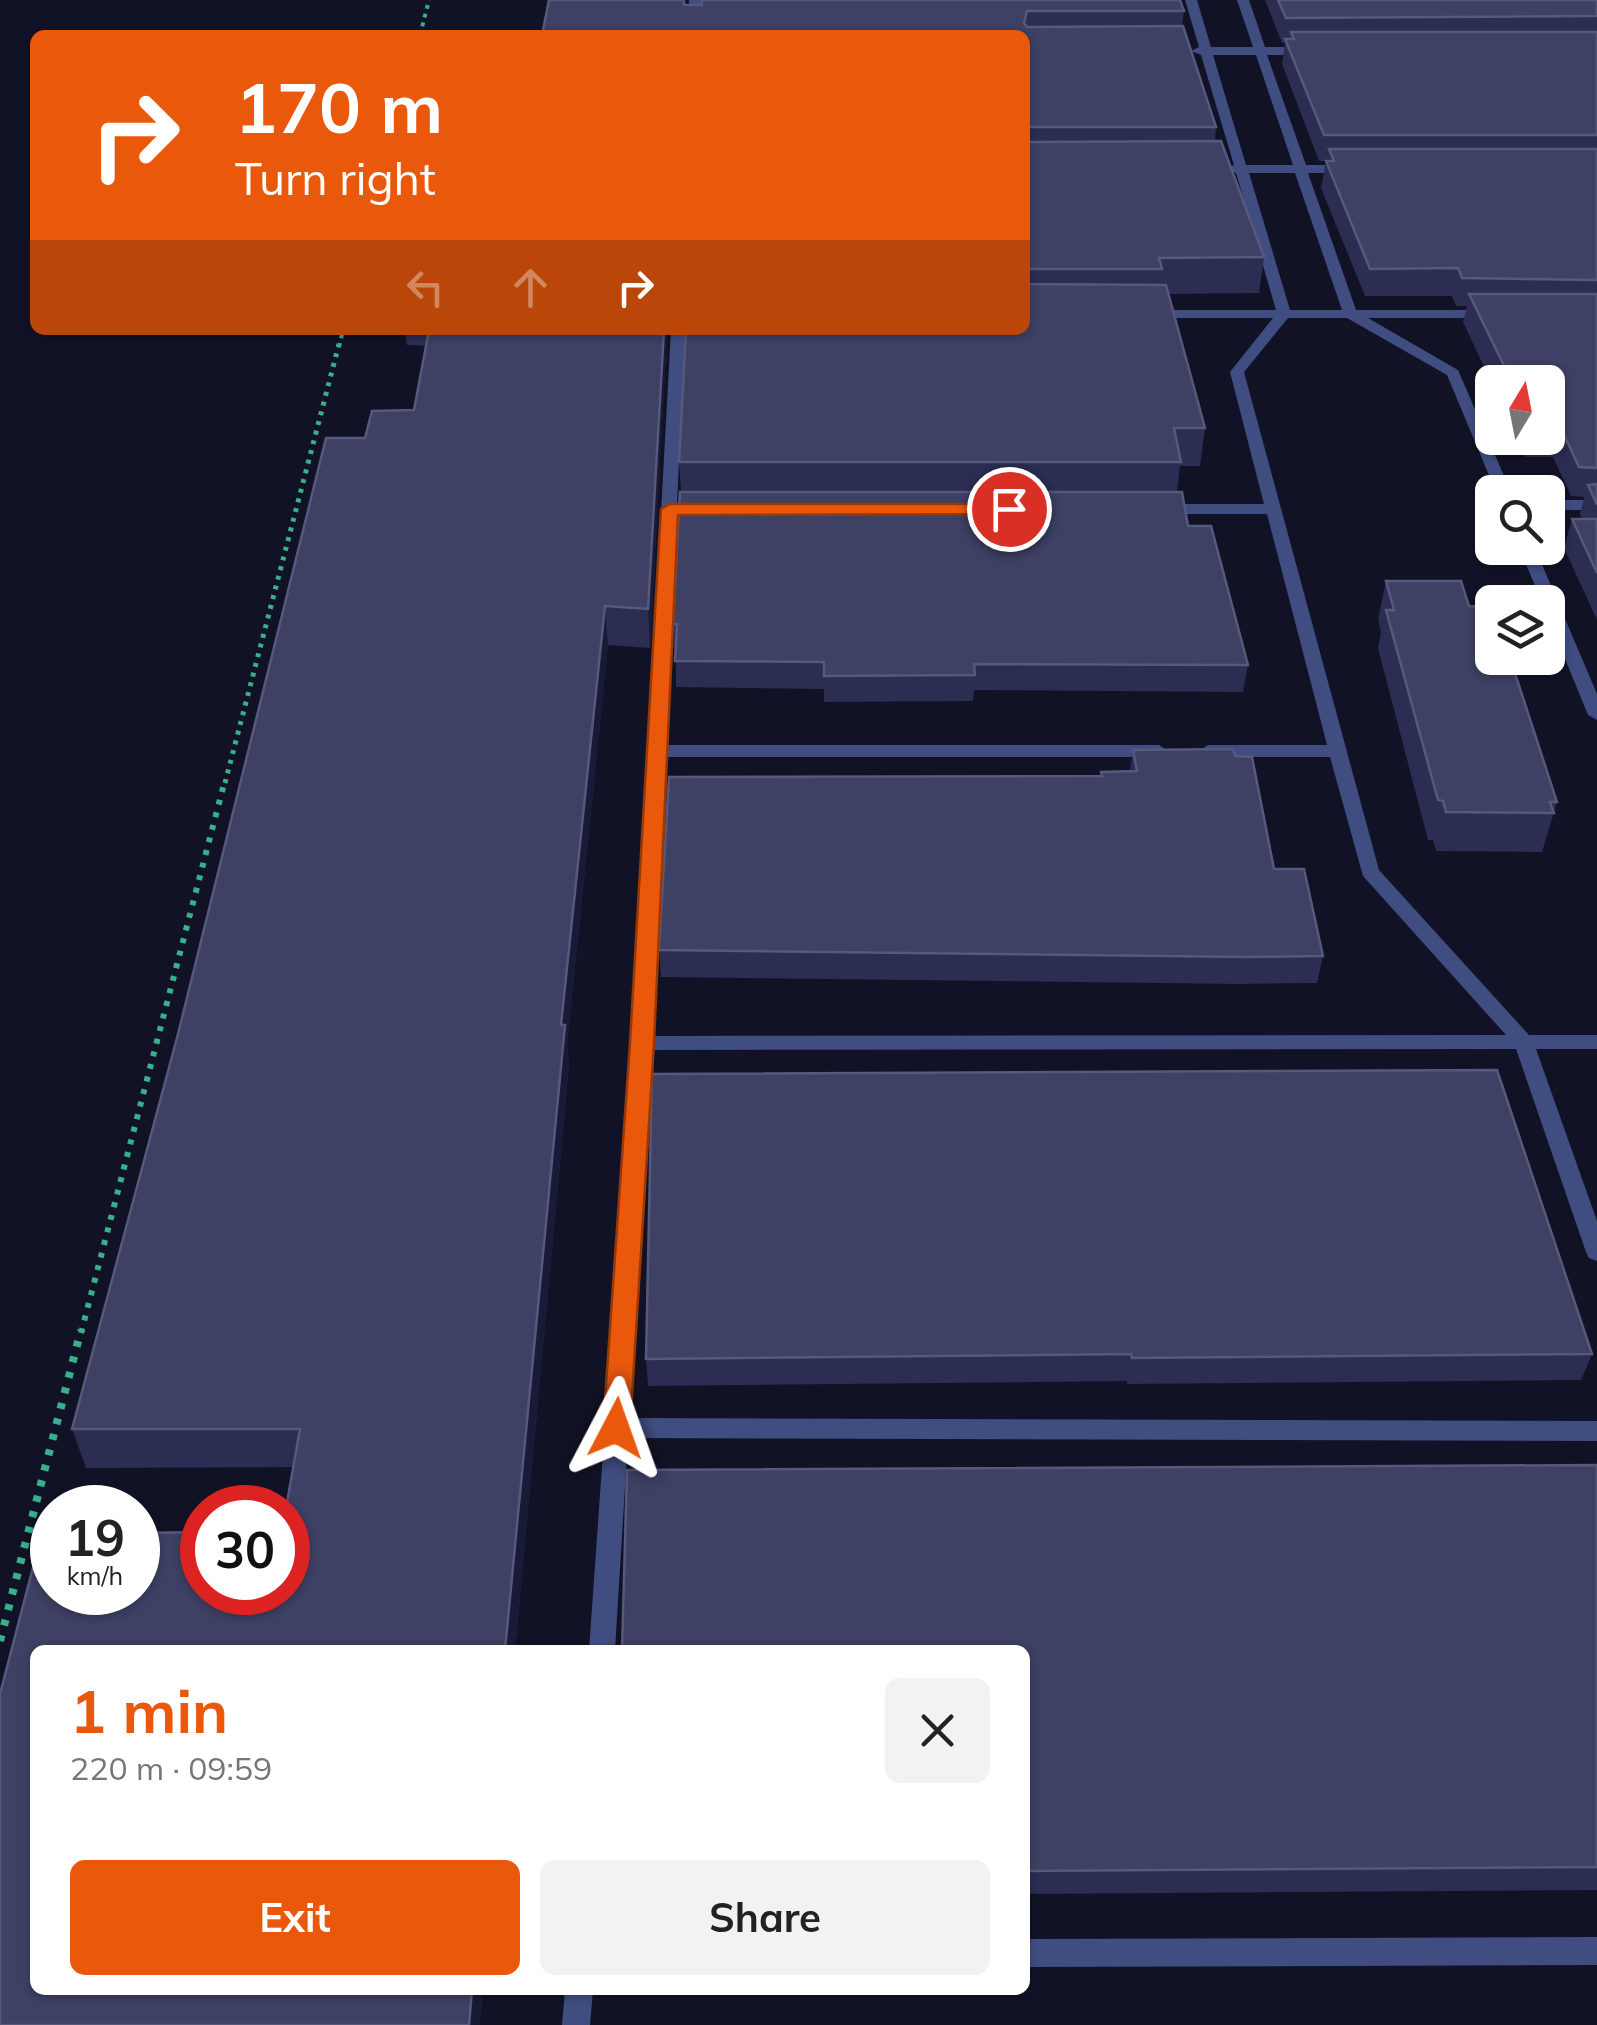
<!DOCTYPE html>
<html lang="en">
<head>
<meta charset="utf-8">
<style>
  :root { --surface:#fff; --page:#f2f2f2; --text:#222; --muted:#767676; --accent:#ea580c }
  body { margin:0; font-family:Mulish,sans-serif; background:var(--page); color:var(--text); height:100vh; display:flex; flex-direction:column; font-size:38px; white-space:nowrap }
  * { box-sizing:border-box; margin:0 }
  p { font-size:32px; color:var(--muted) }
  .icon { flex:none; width:55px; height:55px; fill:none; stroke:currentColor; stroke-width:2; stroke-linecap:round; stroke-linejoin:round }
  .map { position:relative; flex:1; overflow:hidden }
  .panel { position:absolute; left:30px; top:1645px; width:1000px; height:350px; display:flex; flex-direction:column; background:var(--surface); border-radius:15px; box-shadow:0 2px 8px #0004 }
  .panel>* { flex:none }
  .banner { position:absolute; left:30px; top:30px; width:1000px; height:305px; border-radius:15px; box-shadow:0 2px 8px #0004; background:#ea580c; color:#fff; overflow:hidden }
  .needle { width:65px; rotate:10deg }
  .fabs { position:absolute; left:1475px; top:365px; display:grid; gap:20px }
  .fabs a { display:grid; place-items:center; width:90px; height:90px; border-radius:15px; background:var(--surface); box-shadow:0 2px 8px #0004; font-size:50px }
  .speed { position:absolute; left:30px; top:1485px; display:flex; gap:20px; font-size:50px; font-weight:700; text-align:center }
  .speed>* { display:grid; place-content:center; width:130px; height:130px; border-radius:50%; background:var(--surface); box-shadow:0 2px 8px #0004; line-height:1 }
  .speed small { font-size:25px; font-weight:400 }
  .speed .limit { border:15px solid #d22; background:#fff; color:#111 }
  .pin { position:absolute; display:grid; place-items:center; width:85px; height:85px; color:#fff; margin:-42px; border:5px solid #fff; border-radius:50%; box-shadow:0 2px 10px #0007 }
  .me { position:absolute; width:110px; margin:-55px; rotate:4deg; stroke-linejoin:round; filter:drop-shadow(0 0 8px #0008) }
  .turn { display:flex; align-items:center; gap:35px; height:210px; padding:0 40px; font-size:45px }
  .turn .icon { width:130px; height:130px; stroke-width:2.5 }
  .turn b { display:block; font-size:70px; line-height:85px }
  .lanes { display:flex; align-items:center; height:95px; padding:0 40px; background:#0003; justify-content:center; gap:50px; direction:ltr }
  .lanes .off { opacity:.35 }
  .round { display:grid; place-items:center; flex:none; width:105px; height:105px; border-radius:15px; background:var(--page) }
  .overview { display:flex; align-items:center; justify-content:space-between; height:170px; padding:0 40px }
  h1 { font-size:60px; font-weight:700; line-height:75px; color:var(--accent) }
  .button { display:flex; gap:20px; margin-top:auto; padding:20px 40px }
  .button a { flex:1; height:115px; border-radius:15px; background:var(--accent); color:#fff; font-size:40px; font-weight:700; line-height:115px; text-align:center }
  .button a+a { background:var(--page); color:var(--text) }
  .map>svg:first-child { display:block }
</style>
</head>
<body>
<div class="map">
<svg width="1597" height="2025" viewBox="0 0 1597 2025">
  <rect width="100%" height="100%" fill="#111225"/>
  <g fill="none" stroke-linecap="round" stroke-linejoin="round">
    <path stroke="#38b08b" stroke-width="4" stroke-dasharray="4 5" stroke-linecap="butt" d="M420,35L429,0
      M339,347L343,330"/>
    <path stroke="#38b08b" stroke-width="5" stroke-dasharray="4 6" stroke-linecap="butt" d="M225,783L339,344"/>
    <path stroke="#38b08b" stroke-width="6" stroke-dasharray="5 8" stroke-linecap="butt" d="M81,1333L225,780"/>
    <path stroke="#38b08b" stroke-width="8" stroke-dasharray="6 10" stroke-linecap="butt" d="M0,1641L81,1330"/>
    <path fill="#3f4d81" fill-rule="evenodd" d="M689,0H701L700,35H688Z
      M1185,0H1197L1211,47H1253L1237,0H1249L1265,47H1308L1314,51L1308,55H1267L1306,165H1348L1354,169L1348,173H1308L1356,310H1493L1500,314L1493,318H1368L1458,370L1511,492H1496L1447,375L1347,318H1288L1244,372L1379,870L1529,1035H1597V1049H1536L1597,1221V1261L1589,1258L1586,1252L1516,1049L652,1050L629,1418L1597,1421V1441L628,1438L615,1650H589L632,1043L671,330H685L666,745H1159L1168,751L1159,757H665L652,1036L1506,1035L1363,876L1330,757H1208L1199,751L1208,745H1327L1267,514H1161L1153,509L1161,504H1264L1230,372L1273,318H1147L1140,314L1147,310H1276L1236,173L1226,169L1234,165L1201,55L1191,51L1199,47ZM1213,55H1256L1293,165H1246ZM1249,173H1295L1342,310H1290Z
      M1548,500H1597V510H1548Z
      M1519,548H1535L1597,694V720L1588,715L1548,617V602H1542Z
      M1597,1937V1965L1025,1967V1939Z
      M565,1990H593L590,2025H562Z"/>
  </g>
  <path fill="#2b2d52" d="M1265,0H1597V620L1564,548L1572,519H1582L1580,514L1584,497L1571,496L1553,457H1526L1517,438H1548V382H1492V384L1463,322L1467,306H1456L1452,296H1365L1321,188L1326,161H1327H1319L1282,64L1285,43H1282Z
    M686,5L1184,11L1182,26L1216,127L1215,141L1264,257L1259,293L1168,294L1205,428L1200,466H1180L1177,492L1188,526L1248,665L1243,692L974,690L973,701L824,702V689L676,687V650H674L673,624L681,492L679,462L1025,330Z
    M405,330H667L650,648L608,645L567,1045L569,1065L515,1650H35L288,1592L293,1467L86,1468L72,1429L365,438L414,410L426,346L407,345Z
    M1386,581L1469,606L1557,802L1542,852L1436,851L1433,840H1428L1378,648L1381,632L1378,619Z
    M1133,750L1274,869L1323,956L1317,983L1239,984L661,977L659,950L1100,776L1101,772L1130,771Z
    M652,1074L1592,1354L1581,1380L1127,1384V1381L648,1386L646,1359Z
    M1597,1465V1890L1025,1894V1650Z"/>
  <path fill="#191a38" d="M664,330H667V336L650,648L648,609Z
    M605,606L608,645L567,1045L569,1065L515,1650H505L561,1025Z
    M472,1990H483L480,2025H469Z"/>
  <path fill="#3e4064" stroke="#56587c" stroke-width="2.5" d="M549,0H684V5H702V0H1180L1184,11H1027L1024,23L1027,27L1183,26L1216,127H1027L1025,134V35H542Z
    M1278,0H1597V16L1286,18Z
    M1291,32H1597V135H1324L1285,39H1294Z
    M1025,140L1028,142L1221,141L1264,257L1159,258L1162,269H1028L1025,277Z
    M1329,149H1597V280L1462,278L1458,268L1370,269L1326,161H1334Z
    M1025,282L1028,284L1166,285L1205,428H1174L1181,462H679L686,330H1025Z
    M1469,294H1597V468L1579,467L1561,428H1548V382H1512Z
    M429,330H664L648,609L605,606L561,1025H565L505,1650H35V1990H472L469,2025H0V1694L42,1533H52V1592H138V1533L202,1532V1592H288V1508H286L300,1429H72L178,1034L326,438H365L372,411L414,410Z
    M1597,484V505L1588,485Z
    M680,492H1182L1188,526H1211L1248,665L974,664L975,675L824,676V662L675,661L677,624H673Z
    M1572,519H1597V573Z
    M1386,581H1461L1469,606L1492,607V658H1510L1557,802H1550L1554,813L1446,812L1443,801L1438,800L1386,610H1394Z
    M1233,749L1235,756L1252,757L1274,869H1304L1323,956L1244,957L659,950L669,777L1102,776L1101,772L1137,771L1133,750Z
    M1497,1070L1592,1354L1132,1358L1131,1354L646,1359L652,1074Z
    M1597,1465V1867L1025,1871V1650H622L627,1470Z"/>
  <path fill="#ea580c" stroke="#983908" stroke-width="2.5" d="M670,504H1009L1018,509L1009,514L678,515L654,1043L630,1428L626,1436L616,1440L607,1436L603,1428L630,1043L661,509Z"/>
</svg>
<div class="fabs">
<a><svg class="needle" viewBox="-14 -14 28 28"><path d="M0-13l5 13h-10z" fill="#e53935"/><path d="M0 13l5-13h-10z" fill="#767676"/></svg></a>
<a><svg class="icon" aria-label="search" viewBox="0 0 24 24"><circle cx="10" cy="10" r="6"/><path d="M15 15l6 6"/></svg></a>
<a><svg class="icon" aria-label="layers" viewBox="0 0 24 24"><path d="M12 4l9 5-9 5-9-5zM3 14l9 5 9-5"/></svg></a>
</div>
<div class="speed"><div>19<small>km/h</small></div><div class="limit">30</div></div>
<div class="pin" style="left:1009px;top:509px;background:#d93025"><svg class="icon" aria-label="arrive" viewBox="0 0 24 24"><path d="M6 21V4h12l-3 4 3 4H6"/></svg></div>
<svg class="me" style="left:616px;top:1428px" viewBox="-20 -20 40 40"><path d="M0-17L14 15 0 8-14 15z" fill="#ea580c" stroke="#fff" stroke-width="4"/></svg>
<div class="banner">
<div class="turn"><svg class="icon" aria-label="right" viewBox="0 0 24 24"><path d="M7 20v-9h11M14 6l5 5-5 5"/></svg><div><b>170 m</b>Turn right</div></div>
<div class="lanes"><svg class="icon off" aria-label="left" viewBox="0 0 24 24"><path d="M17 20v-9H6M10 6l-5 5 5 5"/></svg><svg class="icon off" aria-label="ahead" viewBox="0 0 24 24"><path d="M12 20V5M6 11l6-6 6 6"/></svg><svg class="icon" aria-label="right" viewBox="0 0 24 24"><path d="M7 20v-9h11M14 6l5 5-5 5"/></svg></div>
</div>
<section class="panel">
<div class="overview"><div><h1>1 min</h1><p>220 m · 09:59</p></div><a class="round"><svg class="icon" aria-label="close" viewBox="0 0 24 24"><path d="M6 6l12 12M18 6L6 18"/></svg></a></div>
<div class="button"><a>Exit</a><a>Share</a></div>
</section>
</div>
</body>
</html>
